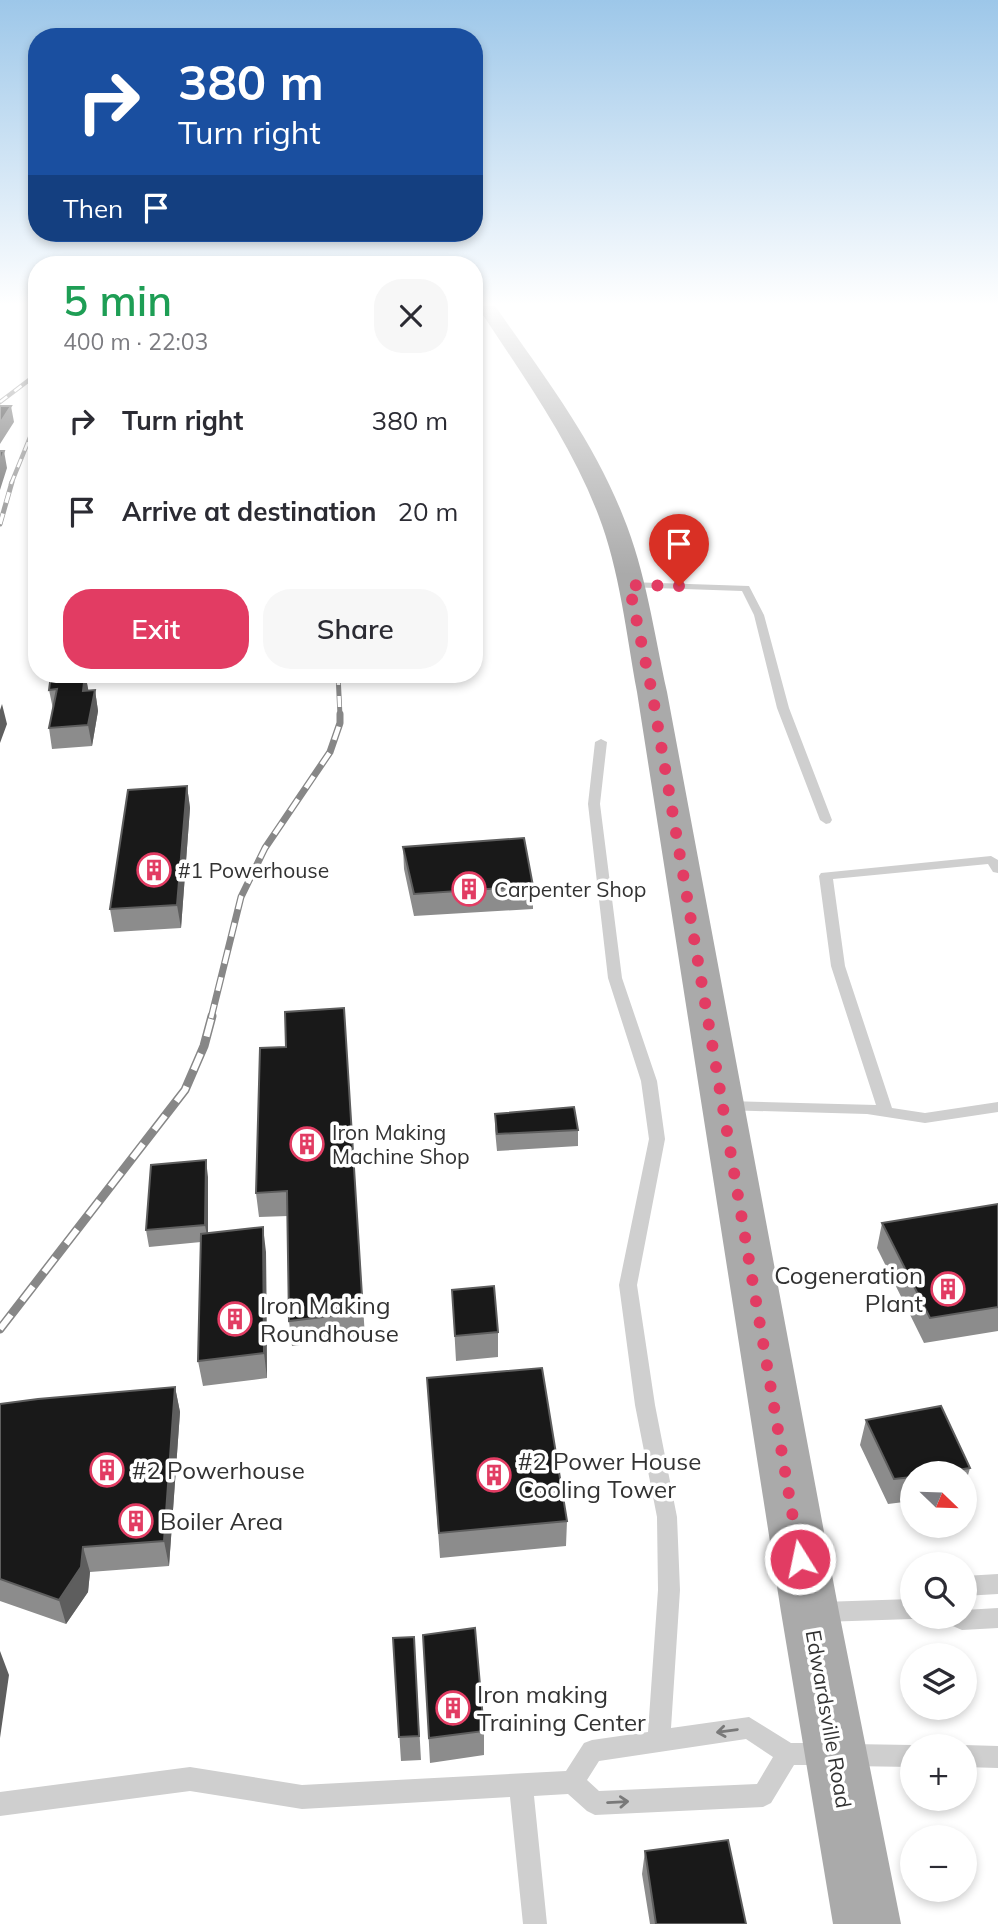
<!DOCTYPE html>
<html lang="en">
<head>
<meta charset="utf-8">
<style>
  :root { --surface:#fff; --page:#f7f7f7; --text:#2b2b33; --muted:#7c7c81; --accent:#e23c63 }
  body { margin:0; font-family:Mulish,sans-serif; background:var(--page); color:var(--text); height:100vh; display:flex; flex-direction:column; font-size:26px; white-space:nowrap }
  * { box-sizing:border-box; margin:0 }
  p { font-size:23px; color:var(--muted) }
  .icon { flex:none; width:38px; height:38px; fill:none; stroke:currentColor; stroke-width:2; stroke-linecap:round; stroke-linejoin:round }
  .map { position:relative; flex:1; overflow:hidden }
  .panel { position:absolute; left:28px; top:256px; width:455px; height:427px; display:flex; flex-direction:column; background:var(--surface); border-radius:28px; box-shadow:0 4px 10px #0003 }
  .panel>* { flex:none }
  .top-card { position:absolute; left:28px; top:28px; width:455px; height:214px; border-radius:28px; box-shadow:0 4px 10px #0003; background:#1a4fa0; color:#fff; overflow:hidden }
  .needle { width:46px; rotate:113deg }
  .tools { position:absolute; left:900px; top:1461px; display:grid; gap:14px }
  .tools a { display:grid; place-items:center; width:77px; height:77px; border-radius:50%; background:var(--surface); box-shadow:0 4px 10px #0003; font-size:35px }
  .pin { position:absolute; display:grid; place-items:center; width:60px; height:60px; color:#fff; margin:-72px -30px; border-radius:50% 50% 50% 0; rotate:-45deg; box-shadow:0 0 7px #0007 }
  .pin .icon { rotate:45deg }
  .me { position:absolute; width:77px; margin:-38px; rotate:350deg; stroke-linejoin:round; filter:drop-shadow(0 0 5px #0008) }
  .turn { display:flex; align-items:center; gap:24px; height:147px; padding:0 35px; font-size:32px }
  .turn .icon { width:91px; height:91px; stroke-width:2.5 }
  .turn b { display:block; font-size:49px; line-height:60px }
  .then { display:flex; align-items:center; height:66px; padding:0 35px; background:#0003; gap:14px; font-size:26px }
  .round { display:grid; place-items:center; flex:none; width:74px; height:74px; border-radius:28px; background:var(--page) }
  .head { display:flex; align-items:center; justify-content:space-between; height:119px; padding:0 35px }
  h1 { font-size:42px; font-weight:600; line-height:52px; color:#1e9e55 }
  .button { display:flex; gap:14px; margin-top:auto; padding:14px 35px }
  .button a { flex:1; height:80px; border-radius:28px; background:var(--accent); color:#fff; font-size:28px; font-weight:600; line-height:80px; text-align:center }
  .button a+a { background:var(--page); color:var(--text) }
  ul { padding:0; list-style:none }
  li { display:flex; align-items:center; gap:21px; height:91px; padding:0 35px }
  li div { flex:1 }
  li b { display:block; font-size:26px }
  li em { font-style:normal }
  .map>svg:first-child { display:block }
</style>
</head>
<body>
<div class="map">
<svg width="998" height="1924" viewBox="0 0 998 1924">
  <rect width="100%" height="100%" fill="#fff"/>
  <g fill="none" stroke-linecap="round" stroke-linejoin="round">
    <path fill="#cfcfcf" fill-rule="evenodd" d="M629,582L749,586L764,615L789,708L832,820L830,823L826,824L820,820L777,708L754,615L742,591L626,587V583Z
      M601,739L607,742L600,804L622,978L657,1081L665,1139L637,1285L655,1405L677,1517L680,1590L671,1728L749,1717L791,1743H823L831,1746L834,1754L831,1762L823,1765H794L771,1803L763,1807L595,1815L587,1811L568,1794L534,1796L547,1924H523L510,1797L302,1809L190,1791L0,1816V1792L190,1767L302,1785L566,1771L584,1743L592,1740L648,1732L658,1590L657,1517L635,1405L619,1285L649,1139L641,1081L608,978L588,804L595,742ZM746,1739L773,1757L757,1784L599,1791L587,1780L599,1761Z
      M991,856L998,860V873L993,872L988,864L833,879L845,966L892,1108L925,1113L998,1102V1112L925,1123L867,1114L721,1110L719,1106L721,1102L727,1101L876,1105L831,966L819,876L821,873Z
      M998,1574V1594L964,1596V1576Z
      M912,1599V1617H917L912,1619L822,1622L814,1619L811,1612L814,1605L822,1602Z
      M998,1608V1628L962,1630L948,1624L945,1617H964V1610Z
      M850,1744L912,1745L917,1746H912V1767L850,1766L842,1763L839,1755L842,1747Z
      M964,1745L998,1746V1768L964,1767V1746H959Z"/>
    <path fill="#aaa" fill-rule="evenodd" d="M477,306H495C542,373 593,439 623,516C646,572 654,633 667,692L839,1612L901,1924H833L781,1612L637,692C626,633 620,571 598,514C569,439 521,373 477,306Z"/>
    <defs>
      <path id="rail-far3" d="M0,402L37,374
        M11,484L37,420"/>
      <path id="rail-far2" d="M0,524L12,482
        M338,674L340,716"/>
      <path id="rail-far1" d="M211,1018L241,897L265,848L330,752L340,723V714"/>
      <path id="rail" d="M0,1329L185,1090L204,1046L212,1016"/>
    </defs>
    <use href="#rail-far3" stroke="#878787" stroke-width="4.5"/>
    <use href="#rail-far2" stroke="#878787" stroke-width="5"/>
    <use href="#rail-far1" stroke="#878787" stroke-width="7"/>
    <use href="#rail" stroke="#878787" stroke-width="9"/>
    <use href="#rail-far3" stroke="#fff" stroke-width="2.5" stroke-dasharray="9" stroke-linecap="butt"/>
    <use href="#rail-far2" stroke="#fff" stroke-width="3.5" stroke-dasharray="11" stroke-linecap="butt"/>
    <use href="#rail-far1" stroke="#fff" stroke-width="4.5" stroke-dasharray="14" stroke-linecap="butt"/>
    <use href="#rail" stroke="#fff" stroke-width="6" stroke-dasharray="18" stroke-linecap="butt"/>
  </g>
  <path fill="#8c8c8c" d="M86,674L88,691L95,690L98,711L92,746L52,749L49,728L53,709L49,690Z
    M187,786L190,808L181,928L114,932L110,909Z
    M403,847L533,886V909L414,916L404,869Z
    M344,1008L365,1337L292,1346L289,1321L288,1216L259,1217L256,1193L286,1047Z
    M495,1114L578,1130V1146L497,1151L495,1130Z
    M208,1177V1233L266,1252L267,1378L203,1386L198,1361L201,1242L149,1247L146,1230Z
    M998,1204V1331L924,1343L877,1248L882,1223Z
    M452,1290L498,1332V1357L456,1361Z
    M427,1378L567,1521L566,1546L440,1558Z
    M175,1387L180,1412L169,1566L90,1572L88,1592L66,1624L0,1601V1404Z
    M866,1420L970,1468L964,1489V1474H912V1501L888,1504L860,1445Z
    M423,1635L484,1731V1755L430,1763Z
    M414,1637L421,1760L401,1761L393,1638Z
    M645,1851L746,1924H650L642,1874Z"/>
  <path fill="#5e5e5e" d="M11,406L14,422L0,444V423Z
    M4,451L7,468L0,490V463Z
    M85,674L89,693L83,691Z
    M95,690L98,711L92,746L88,725Z
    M2,704L7,724L0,743V710Z
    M187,786L190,808L181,928L177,905Z
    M206,1160L208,1177V1241L205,1225Z
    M263,1227L266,1252L267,1378L264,1353Z
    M175,1387L180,1412L169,1566L164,1541Z
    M83,1547L90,1572L88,1592L66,1624L59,1600Z
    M0,1651L9,1675L0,1738Z"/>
  <path fill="#191919" stroke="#5e5e5e" stroke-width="2" d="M0,406H11L0,423Z
    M0,451H4L0,463Z
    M85,674L83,691L95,690L88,725L49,728L57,689L49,690L51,675Z
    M187,786L177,905L110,909L128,790Z
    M524,838L533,886L414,894L403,847Z
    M344,1008L363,1312L289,1321L287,1191L256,1193L260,1048L286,1047L285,1012Z
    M574,1107L578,1130L497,1134L495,1114Z
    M206,1160L205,1225L146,1230L151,1165Z
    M998,1204V1307L930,1318L882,1223Z
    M263,1227L264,1353L198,1361L201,1234Z
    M494,1286L498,1332L455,1336L452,1290Z
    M542,1368L567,1521L439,1533L427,1378Z
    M175,1387L164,1541L83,1547L81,1567L59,1600L0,1579V1404L38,1399Z
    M941,1406L970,1468L932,1474H912V1477L894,1479L866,1420Z
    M475,1628L484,1731L429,1738L423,1635Z
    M414,1637L419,1736L399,1737L393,1638Z
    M728,1840L746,1924H656L645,1851Z"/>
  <defs><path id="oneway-shaft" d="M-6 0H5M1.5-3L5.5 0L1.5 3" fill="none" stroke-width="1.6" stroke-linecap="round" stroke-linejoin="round" transform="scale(1.75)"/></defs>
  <g stroke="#797979">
    <use href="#oneway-shaft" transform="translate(727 1731) rotate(172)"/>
    <use href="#oneway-shaft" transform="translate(618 1802) rotate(-3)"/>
  </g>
  <linearGradient id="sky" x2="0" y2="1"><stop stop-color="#9dc7e9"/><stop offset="0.53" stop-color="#fff"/><stop offset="1" stop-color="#fff" stop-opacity="0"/></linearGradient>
  <rect width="998" height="575" fill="url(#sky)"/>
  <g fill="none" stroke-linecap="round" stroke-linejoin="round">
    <path stroke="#e23c63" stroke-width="12" stroke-dasharray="0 21.6" d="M679,586L629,585L652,692L800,1559"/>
  </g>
  <defs>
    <symbol id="building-ring" viewBox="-11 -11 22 22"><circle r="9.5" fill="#fff" stroke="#e23c63" stroke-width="1.5"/><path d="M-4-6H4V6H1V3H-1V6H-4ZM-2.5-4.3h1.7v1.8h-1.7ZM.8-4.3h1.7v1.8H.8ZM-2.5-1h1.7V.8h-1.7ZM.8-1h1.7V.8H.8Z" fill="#e23c63"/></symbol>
  </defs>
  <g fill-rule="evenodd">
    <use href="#building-ring" x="135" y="851" width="38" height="38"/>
    <use href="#building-ring" x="450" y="870" width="38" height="38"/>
    <use href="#building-ring" x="288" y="1125" width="38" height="38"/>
    <use href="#building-ring" x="929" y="1270" width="38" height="38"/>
    <use href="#building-ring" x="216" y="1300" width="38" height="38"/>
    <use href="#building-ring" x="88" y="1451" width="38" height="38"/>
    <use href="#building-ring" x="475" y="1456" width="38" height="38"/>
    <use href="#building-ring" x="117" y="1502" width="38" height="38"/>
    <use href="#building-ring" x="434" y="1689" width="38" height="38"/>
  </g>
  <g text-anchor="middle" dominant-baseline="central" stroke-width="7" stroke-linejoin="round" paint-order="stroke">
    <g font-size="21" fill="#323232" stroke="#fff" text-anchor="start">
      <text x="178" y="870">#1 Powerhouse</text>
      <text x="494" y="889">Carpenter Shop</text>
      <text x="332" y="1132">Iron Making<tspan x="332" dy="24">Machine Shop</tspan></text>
    </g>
    <g font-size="21" fill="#323232" stroke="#fff">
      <text transform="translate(829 1719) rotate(80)">Edwardsville Road</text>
    </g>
    <g font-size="24" fill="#323232" stroke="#fff" text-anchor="start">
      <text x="923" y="1275" text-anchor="end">Cogeneration<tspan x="923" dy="28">Plant</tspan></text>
      <text x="260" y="1305">Iron Making<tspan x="260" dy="28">Roundhouse</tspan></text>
      <text x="518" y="1461">#2 Power House<tspan x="518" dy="28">Cooling Tower</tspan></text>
      <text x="132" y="1470">#2 Powerhouse</text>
      <text x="160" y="1521">Boiler Area</text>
      <text x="477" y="1694">Iron making<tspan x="477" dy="28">Training Center</tspan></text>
    </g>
  </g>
</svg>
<div class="tools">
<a><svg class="needle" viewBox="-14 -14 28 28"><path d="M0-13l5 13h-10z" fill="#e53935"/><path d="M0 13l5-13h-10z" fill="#7c7c81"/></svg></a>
<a><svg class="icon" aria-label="search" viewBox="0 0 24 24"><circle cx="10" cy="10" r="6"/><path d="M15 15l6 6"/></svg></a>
<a><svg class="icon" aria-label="layers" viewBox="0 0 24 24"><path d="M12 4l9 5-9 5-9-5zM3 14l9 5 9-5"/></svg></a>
<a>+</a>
<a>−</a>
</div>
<div class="pin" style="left:679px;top:586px;background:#d93025"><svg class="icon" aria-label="arrive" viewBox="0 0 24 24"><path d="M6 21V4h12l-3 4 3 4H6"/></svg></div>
<svg class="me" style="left:800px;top:1559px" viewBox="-20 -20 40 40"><circle r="17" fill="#e23c63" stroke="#fff" stroke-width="3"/><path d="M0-11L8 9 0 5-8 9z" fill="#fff"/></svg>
<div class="top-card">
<div class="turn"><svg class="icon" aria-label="right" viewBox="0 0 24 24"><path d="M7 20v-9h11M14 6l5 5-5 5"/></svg><div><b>380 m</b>Turn right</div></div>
<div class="then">Then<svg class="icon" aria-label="arrive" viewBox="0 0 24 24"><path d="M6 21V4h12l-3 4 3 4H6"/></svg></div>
</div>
<section class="panel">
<div class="head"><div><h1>5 min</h1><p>400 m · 22:03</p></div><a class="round"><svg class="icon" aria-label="close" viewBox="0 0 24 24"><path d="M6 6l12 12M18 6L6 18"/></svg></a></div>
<ul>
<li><svg class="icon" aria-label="right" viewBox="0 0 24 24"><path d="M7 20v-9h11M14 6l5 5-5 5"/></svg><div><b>Turn right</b></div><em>380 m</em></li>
<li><svg class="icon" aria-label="arrive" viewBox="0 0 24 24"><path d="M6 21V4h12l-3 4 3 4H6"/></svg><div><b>Arrive at destination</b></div><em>20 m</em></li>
</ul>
<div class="button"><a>Exit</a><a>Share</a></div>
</section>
</div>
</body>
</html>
